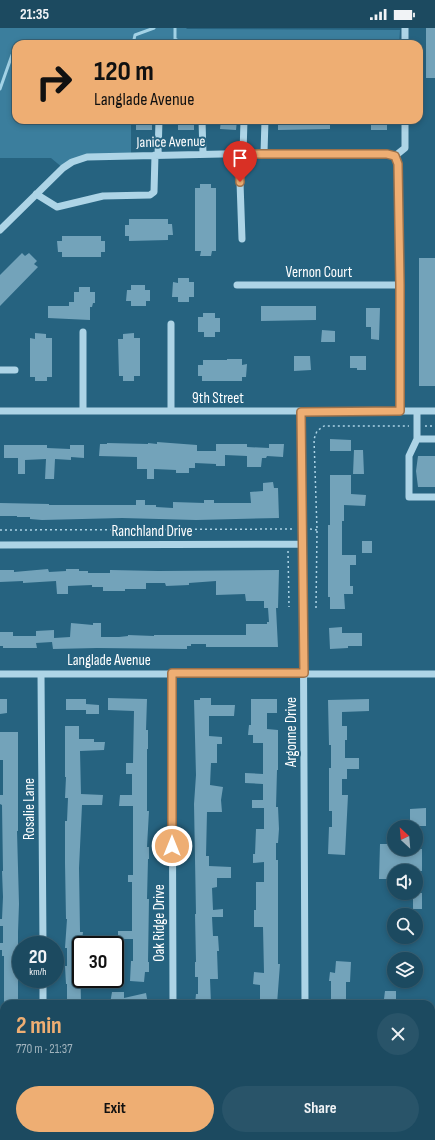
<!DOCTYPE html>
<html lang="en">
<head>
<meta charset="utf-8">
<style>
  :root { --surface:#1c4a60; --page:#295469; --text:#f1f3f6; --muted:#a0b3bd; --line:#3a6275; --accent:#eeae73 }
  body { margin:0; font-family:"Sofia Sans Condensed",sans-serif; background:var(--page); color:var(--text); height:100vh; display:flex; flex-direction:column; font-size:15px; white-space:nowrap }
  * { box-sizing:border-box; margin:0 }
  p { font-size:13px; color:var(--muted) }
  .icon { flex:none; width:22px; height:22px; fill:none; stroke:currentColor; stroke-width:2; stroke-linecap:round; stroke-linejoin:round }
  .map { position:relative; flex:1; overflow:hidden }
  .panel { position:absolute; left:0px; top:972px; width:435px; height:140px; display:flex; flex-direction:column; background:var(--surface); border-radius:12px 12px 0 0; box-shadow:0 2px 6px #0003,0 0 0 1px var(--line) }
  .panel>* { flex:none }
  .top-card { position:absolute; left:12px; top:12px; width:411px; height:84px; border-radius:12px; box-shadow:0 2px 6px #0003,0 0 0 1px var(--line); background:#eeae73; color:#111; overflow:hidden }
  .needle { width:26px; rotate:334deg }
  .tools { position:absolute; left:387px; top:792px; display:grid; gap:8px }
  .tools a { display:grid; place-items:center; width:36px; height:36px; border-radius:50%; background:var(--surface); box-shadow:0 2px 6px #0003,0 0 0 1px var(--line); font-size:20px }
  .speed { position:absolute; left:12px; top:908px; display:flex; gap:8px; font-size:20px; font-weight:700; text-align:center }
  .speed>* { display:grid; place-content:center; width:52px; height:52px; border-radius:50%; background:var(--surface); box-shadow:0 2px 6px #0003,0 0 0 1px var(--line); line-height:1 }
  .speed small { font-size:10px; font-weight:400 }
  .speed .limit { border:2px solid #111; border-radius:6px; background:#fff; color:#111 }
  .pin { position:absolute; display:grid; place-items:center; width:34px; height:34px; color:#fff; margin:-41px -17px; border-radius:50% 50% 50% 0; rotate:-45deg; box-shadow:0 0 4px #0007 }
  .pin .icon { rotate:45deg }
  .me { position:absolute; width:44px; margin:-22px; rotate:0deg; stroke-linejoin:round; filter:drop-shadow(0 0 3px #0008) }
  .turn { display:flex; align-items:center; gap:14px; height:84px; padding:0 16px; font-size:18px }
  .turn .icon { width:52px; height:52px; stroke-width:2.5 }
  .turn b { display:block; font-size:28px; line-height:34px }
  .round { display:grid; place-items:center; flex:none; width:42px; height:42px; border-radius:21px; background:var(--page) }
  .headline { display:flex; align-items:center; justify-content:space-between; height:68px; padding:0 16px }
  h1 { font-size:24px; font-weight:700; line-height:30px; color:var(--accent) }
  .action { display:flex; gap:8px; margin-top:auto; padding:8px 16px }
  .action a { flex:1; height:46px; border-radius:24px; background:var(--accent); color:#111; font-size:16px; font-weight:700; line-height:46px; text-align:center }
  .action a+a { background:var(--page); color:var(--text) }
  .status { display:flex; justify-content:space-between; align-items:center; height:28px; padding:0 20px; background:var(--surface); direction:ltr }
  .status svg { height:11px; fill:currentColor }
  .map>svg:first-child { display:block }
</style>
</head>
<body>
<div class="status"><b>21:35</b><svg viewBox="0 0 49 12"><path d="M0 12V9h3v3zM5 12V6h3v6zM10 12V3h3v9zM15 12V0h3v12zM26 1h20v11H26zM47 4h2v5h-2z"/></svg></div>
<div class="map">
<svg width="435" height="1112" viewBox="0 0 435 1112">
  <rect width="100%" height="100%" fill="#266380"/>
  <path fill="#3b7e9d" d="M0,0H186L187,1L400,2L399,16H16V92H131V127L99,128L63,140L51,130H0Z"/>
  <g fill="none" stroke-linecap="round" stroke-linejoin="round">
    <path stroke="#a2d2e6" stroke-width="3" d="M175,0V11L184,16
      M133,16L135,7L154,0
      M0,61L12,27L16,25"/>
  </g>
  <path fill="#73a3ba" d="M426,0H435V50H426Z
    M136,92H152V102H136Z
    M178,92H194V102H178Z
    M221,92H237L236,102L220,101Z
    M278,92H330V101L278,102Z
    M371,92H387V102H371Z
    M200,156H211V160H216V223H212L211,228H200L201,223H195V160H200Z
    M129,191H168V196H172L173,207H168V212L129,213V208H125V197H129Z
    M62,208H101V213H105V224H101V229H62V224H58L57,213H62Z
    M22,225L25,228L29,225L37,233L34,236L38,239L0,278V247Z
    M419,230H435V358H419Z
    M178,250H189V254H194V269H189V274H178V269H172L173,254L178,255Z
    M131,257H145V262H150V273H146V278H131V273H126L127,262H131Z
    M79,259H90V264H95V275H93L92,279H90V292L48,290V278H69V274H74V264H79Z
    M261,278H316V292L261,293Z
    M366,280H380L379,312L371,311V299H366Z
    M203,285H215V290H220V304H215V309H204V304H198V289H203Z
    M322,302L335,303V314H321Z
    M35,305L46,306V310H52V349H47V353H35V349H30V310L35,311Z
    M134,305V310H140V348H134V353H123V348H119L118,311H123V306Z
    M294,328H310L311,342L294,343Z
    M350,328H366V342H357V340H350Z
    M227,331H242V337L247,336L246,349H242V353H202V348H198V337H203V332H227Z
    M330,411L351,412V423H330Z
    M157,414L197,417V423H216V416H247V419L269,420V416H284L283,429L267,428L266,430H262L261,439H247V428L225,427V438H216V436L195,435V440H189V445H176V442L154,441V451H147V441H137V429L99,428L100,416H107V415L148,416V415L157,416Z
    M4,417H47V420L70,421V417H84V430L71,429V432L55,431L54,451H45L46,431L25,432V446H18V430H4Z
    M354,422H363L364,446H353Z
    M418,428H435V459H418L416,443Z
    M330,447H351V466L366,467L365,478L344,477V493H342V527H356V537H350V558H353V566H344L345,581H330V569H328V497H330Z
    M273,454L274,460H278L279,490L196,492L122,490L42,492L30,491V489H17V488H0V475L49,476V477H136V472H145V477H156V479L173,480V474L204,475V472H214V475H251L250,464L263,463V455Z
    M362,513H372V525H362Z
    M48,541L49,544L66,543V541H79V543H88V545H110V542L158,543L279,542L278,580H276L278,619H206V616H191V618H187V621L97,620L53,621L52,614L36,615L37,620H3V618H0V604H13V608H36V603L54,602V610L70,609L71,595L93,597V595H101V609H119L128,608V607L154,608V607H246V596H267V594H269L268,580H264V573H246L245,566L216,567V553L189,555V557L166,558L165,555H146V561H125V563H103V559H92V557L68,558V566H57L56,553L23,555V553L0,554V542H14V544Z
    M342,599V605H362V618H348V620L330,621L329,600Z
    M108,670L147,671L146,702H148V721H147V783H149L147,819H149V831H148L147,871H149L148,934H149V944H145L144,954L130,953L131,933H133V911H118V903H132V854H128V847H133V778H119L120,767H132V746H126V735H133L134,683L108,682Z
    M200,670H211V677H235L234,688H209V708L222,709V716H217V735H211L210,757L223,759L221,772L222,784H207L206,828H209V838L231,839V850H217V859L212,860L213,882L223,881V889H212L213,908H218L219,923H217L218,951H210L211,976H195L196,966H198V949H195V934H196L195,886H196L194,776L196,747L194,672H200Z
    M0,671H7V685L0,686Z
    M66,671H86V676L99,677V686H86V679V682H66Z
    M251,671H277V685H267V701L278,702V742H277L276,779H278L279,801L278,815H276V832H278V936H280L277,976H260V957L253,956L254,944L264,945L263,899H254V882H256V854H264V834L253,835V826H255L256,801H264V780H252V772H263V756L245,755V745L263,746V715H253V707H248L249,697H251Z
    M369,671V683L342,684V698H347V712H345V730H359V741H347V751H342V767H348L345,827L328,826L329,799H332V783H329V740H331V717H329L328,672Z
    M65,698H79V711H94V714H105L104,722L80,723L81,766L103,767L102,777H82L79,840L80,904H83L80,926L81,976H67V956H66L65,938H67V920H65L67,891H66L65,835V793H67L68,770H65L66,749H65Z
    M0,704H18V803H17L19,876L18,904V916H23L21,917V922H18V976H4V928H2V922H0V915H3V898H0V891H2L3,869L2,843H3L2,777L0,776V767H3V732H0Z
    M426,780V798H410V781Z
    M380,816H394V821H422V843H394V851H379Z
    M413,865H422V881H413Z
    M336,933L351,934L350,954H346V976H331V953H329L330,944L335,945Z
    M385,963H396V971H384Z
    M112,964H124V970L146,965L148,976H110Z"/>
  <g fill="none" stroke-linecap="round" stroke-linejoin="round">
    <path stroke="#add4e6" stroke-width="1.5" stroke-dasharray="2 3" stroke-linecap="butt" d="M425,398H435
      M310,501L317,502
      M0,502L294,501
      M288,523L289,579
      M316,580L317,502L314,411L317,403L324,398H409"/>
    <path stroke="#add4e6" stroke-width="7" d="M405,16V0
      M202,92L203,126
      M264,125L265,92
      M239,126L242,211
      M243,126L244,92
      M158,127L159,92
      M395,128L398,136L400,257V383
      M395,128L405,120V92
      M36,166L57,179L103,168L150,167L154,164L155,127
      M0,202L63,140L72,134L87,129L264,125L387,126L395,128
      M237,257H400
      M171,296V383
      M83,304V383
      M0,342H15
      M0,383H435
      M417,383V411H435
      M301,384L303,516L305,976
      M417,411L409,428V469H435
      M0,517L303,516
      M172,645L173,976
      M0,646H435
      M41,646L43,917
      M43,951V976
      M431,1064L435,1061
      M0,1101H4
      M305,1108V1112"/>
  </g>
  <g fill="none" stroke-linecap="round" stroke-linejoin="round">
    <defs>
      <path id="route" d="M172,818V645H304L301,384L400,383V257L398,136L395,128L387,126H239L240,154"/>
    </defs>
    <use href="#route" stroke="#9b714b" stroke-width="10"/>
    <use href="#route" stroke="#eeae73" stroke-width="7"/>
  </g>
  <g text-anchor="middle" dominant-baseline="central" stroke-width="4" stroke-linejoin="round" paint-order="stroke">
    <g font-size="15" fill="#fff" stroke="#266380">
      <text transform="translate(171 114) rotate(-1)">Janice Avenue</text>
      <text x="319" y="244">Vernon Court</text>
      <text x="218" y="370">9th Street</text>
      <text x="152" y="503">Ranchland Drive</text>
      <text x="109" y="632">Langlade Avenue</text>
      <text transform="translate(291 704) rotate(-90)">Argonne Drive</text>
      <text transform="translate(29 781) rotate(-90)">Rosalie Lane</text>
      <text transform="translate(159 895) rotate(-90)">Oak Ridge Drive</text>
    </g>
  </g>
</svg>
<div class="tools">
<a><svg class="needle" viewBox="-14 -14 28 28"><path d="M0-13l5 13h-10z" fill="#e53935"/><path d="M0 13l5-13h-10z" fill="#a0b3bd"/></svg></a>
<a><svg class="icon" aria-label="sound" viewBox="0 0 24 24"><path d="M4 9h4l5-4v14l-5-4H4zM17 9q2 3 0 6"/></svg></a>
<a><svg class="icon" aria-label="search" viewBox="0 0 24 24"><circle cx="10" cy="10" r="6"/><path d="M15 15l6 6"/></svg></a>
<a><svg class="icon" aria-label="layers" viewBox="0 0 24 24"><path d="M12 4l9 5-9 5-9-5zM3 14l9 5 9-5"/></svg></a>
</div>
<div class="speed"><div>20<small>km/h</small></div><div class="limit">30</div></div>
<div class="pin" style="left:240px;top:154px;background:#d93025"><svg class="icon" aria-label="arrive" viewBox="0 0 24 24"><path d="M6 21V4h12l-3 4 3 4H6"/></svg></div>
<svg class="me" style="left:172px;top:818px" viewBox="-20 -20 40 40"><circle r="17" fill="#eeae73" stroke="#fff" stroke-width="3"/><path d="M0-11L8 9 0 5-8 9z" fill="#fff"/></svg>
<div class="top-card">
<div class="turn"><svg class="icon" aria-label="right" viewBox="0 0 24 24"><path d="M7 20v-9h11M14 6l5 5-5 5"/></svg><div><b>120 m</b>Langlade Avenue</div></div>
</div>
<section class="panel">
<div class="headline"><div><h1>2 min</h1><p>770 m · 21:37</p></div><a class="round"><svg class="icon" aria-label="close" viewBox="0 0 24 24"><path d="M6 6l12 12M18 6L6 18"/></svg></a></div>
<div class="action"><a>Exit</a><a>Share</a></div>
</section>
</div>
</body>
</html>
